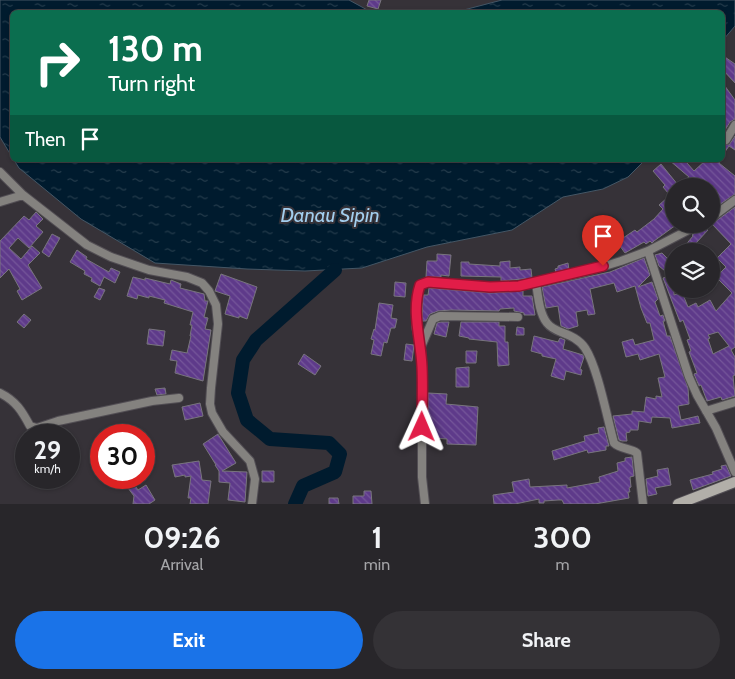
<!DOCTYPE html>
<html lang="en">
<head>
<meta charset="utf-8">
<style>
  :root { --surface:#28262a; --page:#343236; --text:#f1f3f6; --muted:#a5a5a8; --line:#444347; --accent:#1a73e8 }
  body { margin:0; font-family:Cabin,sans-serif; background:var(--page); color:var(--text); height:100vh; display:flex; flex-direction:column; font-size:19px; white-space:nowrap }
  * { box-sizing:border-box; margin:0 }
  p { font-size:16px; color:var(--muted) }
  .icon { flex:none; width:28px; height:28px; fill:none; stroke:currentColor; stroke-width:2; stroke-linecap:round; stroke-linejoin:round }
  .map { position:relative; height:504px; overflow:hidden }
  .side { display:flex; flex-direction:column; background:var(--surface); flex:1 }
  .side>* { flex:none }
  .top-card { position:absolute; left:10px; top:10px; width:715px; height:152px; border-radius:8px; box-shadow:0 1px 4px #0004,0 0 0 1px var(--line); background:#0b6e4f; color:#fff; overflow:hidden }
  .controls { position:absolute; left:665px; top:178px; display:grid; gap:10px }
  .controls a { display:grid; place-items:center; width:55px; height:55px; border-radius:50%; background:var(--surface); box-shadow:0 1px 4px #0004,0 0 0 1px var(--line); font-size:25px }
  .speed { position:absolute; left:15px; top:424px; display:flex; gap:10px; font-size:25px; font-weight:700; text-align:center }
  .speed>* { display:grid; place-content:center; width:65px; height:65px; border-radius:50%; background:var(--surface); box-shadow:0 1px 4px #0004,0 0 0 1px var(--line); line-height:1 }
  .speed small { font-size:12px; font-weight:400 }
  .speed .limit { border:8px solid #d22; background:#fff; color:#111 }
  .pin { position:absolute; display:grid; place-items:center; width:42px; height:42px; color:#fff; margin:-51px -21px; border-radius:50% 50% 50% 0; rotate:-45deg; box-shadow:0 0 5px #0007 }
  .pin .icon { rotate:45deg }
  .me { position:absolute; width:55px; margin:-28px; rotate:1deg; stroke-linejoin:round; filter:drop-shadow(0 0 4px #0008) }
  .turn { display:flex; align-items:center; gap:18px; height:105px; padding:0 15px; font-size:22px }
  .turn .icon { width:65px; height:65px; stroke-width:2.5 }
  .turn b { display:block; font-size:35px; line-height:42px }
  .then { display:flex; align-items:center; height:48px; padding:0 15px; background:#0003; gap:10px; font-size:19px }
  .eta { display:flex; justify-content:space-evenly; align-items:center; height:85px; text-align:center }
  .eta b { font-size:30px; font-weight:700; line-height:35px }
  .action { display:flex; gap:10px; margin-top:auto; padding:10px 15px }
  .action a { flex:1; height:58px; border-radius:30px; background:var(--accent); color:#fff; font-size:20px; font-weight:700; line-height:58px; text-align:center }
  .action a+a { background:var(--page); color:var(--text) }
  .map>svg:first-child { display:block }
</style>
</head>
<body>
<div class="map">
<svg width="735" height="504" viewBox="0 0 735 504">
  <defs>
    <pattern id="water-ripples" width="26" height="14" patternUnits="userSpaceOnUse" patternTransform="scale(1.25)"><rect width="26" height="14" fill="#001b2e"/><path d="M2 4q2-2 4 0t4 0M15 11q2-2 4 0t4 0" fill="none" stroke="#253c4c"/></pattern>
    <pattern id="building-back-hatch" width="6" height="6" patternUnits="userSpaceOnUse" patternTransform="scale(1.25)"><rect width="6" height="6" fill="#5e3a8a"/><path d="M-1 5l2 2M0 0l6 6M5-1l2 2" fill="none" stroke="#75569a"/></pattern>
  </defs>
  <rect width="100%" height="100%" fill="#363238"/>
  <path fill="url(#water-ripples)" stroke="#445665" d="M0,0H349L371,12H375H12V157L0,137Z
    M502,0H735V26L723,40L722,12H456Z
    M14,160H645L628,177L603,189L563,197L512,230L427,247L362,268L305,271L247,269L155,263L81,219L19,168Z"/>
  <g fill="none" stroke-linecap="round" stroke-linejoin="round">
    <path stroke="#001b2e" stroke-width="14" d="M295,504L303,486L335,472L340,454L329,443L270,439L247,420L238,393L243,360L256,340L335,270"/>
  </g>
  <path fill="url(#building-back-hatch)" stroke="#78757d" fill-rule="evenodd" d="M369,0H381L378,9L367,6Z
    M722,55L735,64V83L722,69Z
    M722,82L735,100V119L730,122L722,135Z
    M735,136V150L729,146L722,156V144L729,145Z
    M669,160H689L687,163L694,171L706,160H720L719,163L735,176V194L719,205L711,196V186H702L699,183L697,185L693,181L687,186H674V200L663,187L665,185L653,171L661,164L678,185L689,177Z
    M667,198L674,205V224L676,225L654,241L652,243L650,241L646,244L644,242L625,253L617,242L635,230L637,232L654,219L663,209L659,205Z
    M735,207V347L731,350L735,357V375L733,376L735,396L722,400L721,397L707,401L701,385L699,386L694,374L697,373L689,352L691,351L687,340L690,339L683,320L680,322L663,278L671,276L659,266L655,255L662,253L668,259L669,258L674,262V295L682,292L688,307L696,303L698,307L710,300L716,311L732,293L716,277L726,267L717,258L731,244L712,224ZM718,332L729,346L713,354L708,339L710,338L708,335Z
    M36,212L43,219L36,226L43,232L29,248L18,238L9,248L21,259L32,246L40,253L28,265L42,288L22,300L17,291L20,289L9,269L0,278V241L24,216L29,220Z
    M705,227L708,230L696,243L706,251H689L684,247L693,236L692,235Z
    M52,234L60,238L49,257L42,252Z
    M77,250L87,257L86,259L109,272L111,268L120,272L115,283L104,277L100,286L91,281L92,278L84,274L85,271L70,262Z
    M437,254L451,255L449,276L441,275V277H426L427,261H437Z
    M644,258L650,275L638,287L652,282L658,299L655,302L660,316L663,315L665,321H663L667,336H670L688,388L689,404L678,406L681,420L698,416L700,423L672,428L670,418L652,417L651,423L639,421L638,430H630V432L626,433L627,441H622L619,440L613,416L632,414V411L644,412L646,397L656,399V396L662,397L658,378L665,377L659,354L640,360L638,354L626,357L622,342L633,339L635,345L654,340L650,323H647L641,308L635,286L617,292L614,283L590,289L595,314L588,315L587,310L576,312L578,326L568,329L561,326L558,306L546,308L542,287L610,272Z
    M510,261V268L520,267V270L531,269L532,278L501,281V277L461,276V262H469V264L500,266V262Z
    M568,263L569,270L554,273L556,272L555,269L558,268V266Z
    M221,274L257,287L247,319L239,316V318L225,314L230,296L215,291Z
    M133,277L145,280V278L170,284L171,280L181,284L180,288L204,294L205,301H208L204,317L208,318L205,329L211,330L203,381L175,373L177,361L170,360L172,350L187,353L191,336H190L192,325H190L193,312L164,303L165,300L149,296V298L138,295L137,299L127,296Z
    M395,282L406,283L405,297L394,296Z
    M99,288L105,290L100,300L94,297Z
    M429,288L491,293L523,291V296H532L535,315H524V313L514,311V308L500,309L499,311L451,310L438,311L430,314L426,321H422L423,295H428Z
    M379,303L393,305L391,318L397,319L395,328H391L387,343L384,342L381,356L371,354L374,340L371,339L374,329L375,330Z
    M24,314L31,320L24,328L17,322Z
    M441,322H449L446,337L434,334L437,323Z
    M461,322H499V326H505V342H508L509,365L498,366L497,342L469,339V338L459,336Z
    M517,327L524,328V335H516Z
    M149,329L165,331L163,346L147,344Z
    M534,336L558,342L560,338L565,340L563,349L583,355L584,357L580,369L582,370L581,375L566,371L564,380L551,376L556,359L542,356V354L531,351Z
    M406,344L414,345L412,361L404,360Z
    M466,351H477L476,363H466Z
    M304,354L321,366L315,375L298,364Z
    M469,367V387H456V368Z
    M165,388L166,394L157,395L155,389Z
    M428,393L447,394L446,404L478,407L476,445L447,444V439L434,438V441L428,440Z
    M200,403L203,416L185,420L182,407Z
    M604,427L609,446H606V450L588,453L587,450L554,460L552,451L585,441L584,436L599,433L598,428Z
    M218,434L236,463L222,471L247,472L245,502L228,500L230,483L219,482V471L215,465H216L203,444Z
    M632,457L634,476L630,477L631,487L629,488L630,492H628L629,498L595,504H564L562,500H558L544,501V503H539V499L515,504H494L493,495L514,492L512,482L529,479L530,487L567,485V488L600,482L599,477L618,471L617,463L625,461V458Z
    M199,461L202,480L211,481L208,504H190L191,498H188L191,476L185,477V475L175,477L172,465Z
    M726,465L731,476L693,490L690,480L713,474L712,472L722,469L721,466Z
    M668,468L671,485L655,488L657,494L648,496L646,479L658,476L657,470Z
    M262,471H274V482H262Z
    M134,484L138,490L146,485L155,500L149,504H133L134,496L128,488Z
    M364,491H371L372,504H353V496H364Z
    M329,498H338L339,504H329Z"/>
  <g fill="none" stroke-linecap="round" stroke-linejoin="round">
    <defs>
      <path id="street" d="M726,140L735,125
        M0,172L23,195L87,245L111,257L149,270L187,277L202,283L209,291L216,305L218,324L211,388L210,404L212,413L223,432L250,461L255,479L252,504
        M0,202L23,195
        M711,218L735,200
        M648,251L689,377L697,395L716,428L735,472
        M536,283C538,295 539,313 547,323C555,334 574,332 585,348C598,368 607,418 614,443C620,449 630,448 637,453L643,504
        M421,347L433,319L440,316L518,317
        M0,393C16,401 22,411 30,426L37,428L58,421L152,401L179,398
        M706,411L735,402
        M425,504L422,477V369L421,347L416,327L418,292L421,285L428,282L491,287L519,286L536,283L585,272L621,261L648,251L700,224"/>
      <path id="secondary" d="M678,504L735,482"/>
    </defs>
    <use href="#street" stroke="#524e54" stroke-width="10"/>
    <use href="#secondary" stroke="#524e54" stroke-width="12"/>
    <use href="#street" stroke="#84827f" stroke-width="8"/>
    <use href="#secondary" stroke="#b2afa9" stroke-width="10"/>
  </g>
  <g fill="none" stroke-linecap="round" stroke-linejoin="round">
    <defs>
      <path id="route" d="M422,427C422,407 423,387 422,367C421,340 411,312 420,285L428,282L490,287L519,286L603,266"/>
    </defs>
    <use href="#route" stroke="#92132f" stroke-width="12"/>
    <use href="#route" stroke="#e11d48" stroke-width="9"/>
  </g>
  <g text-anchor="middle" dominant-baseline="central" stroke-width="4" stroke-linejoin="round" paint-order="stroke">
    <g font-size="20" font-style="italic" fill="#a3ceee" stroke="#363238">
      <text x="330" y="215">Danau Sipin</text>
    </g>
  </g>
</svg>
<div class="controls">
<a><svg class="icon" aria-label="search" viewBox="0 0 24 24"><circle cx="10" cy="10" r="6"/><path d="M15 15l6 6"/></svg></a>
<a><svg class="icon" aria-label="layers" viewBox="0 0 24 24"><path d="M12 4l9 5-9 5-9-5zM3 14l9 5 9-5"/></svg></a>
</div>
<div class="speed"><div>29<small>km/h</small></div><div class="limit">30</div></div>
<div class="pin" style="left:603px;top:266px;background:#d93025"><svg class="icon" aria-label="arrive" viewBox="0 0 24 24"><path d="M6 21V4h12l-3 4 3 4H6"/></svg></div>
<svg class="me" style="left:422px;top:427px" viewBox="-20 -20 40 40"><path d="M0-17L14 15 0 8-14 15z" fill="#e11d48" stroke="#fff" stroke-width="4"/></svg>
<div class="top-card">
<div class="turn"><svg class="icon" aria-label="right" viewBox="0 0 24 24"><path d="M7 20v-9h11M14 6l5 5-5 5"/></svg><div><b>130 m</b>Turn right</div></div>
<div class="then">Then<svg class="icon" aria-label="arrive" viewBox="0 0 24 24"><path d="M6 21V4h12l-3 4 3 4H6"/></svg></div>
</div>
</div>
<section class="side">
<div class="eta">
<div><b>09:26</b><p>Arrival</p></div>
<div><b>1</b><p>min</p></div>
<div><b>300</b><p>m</p></div>
</div>
<div class="action"><a>Exit</a><a>Share</a></div>
</section>
</body>
</html>
